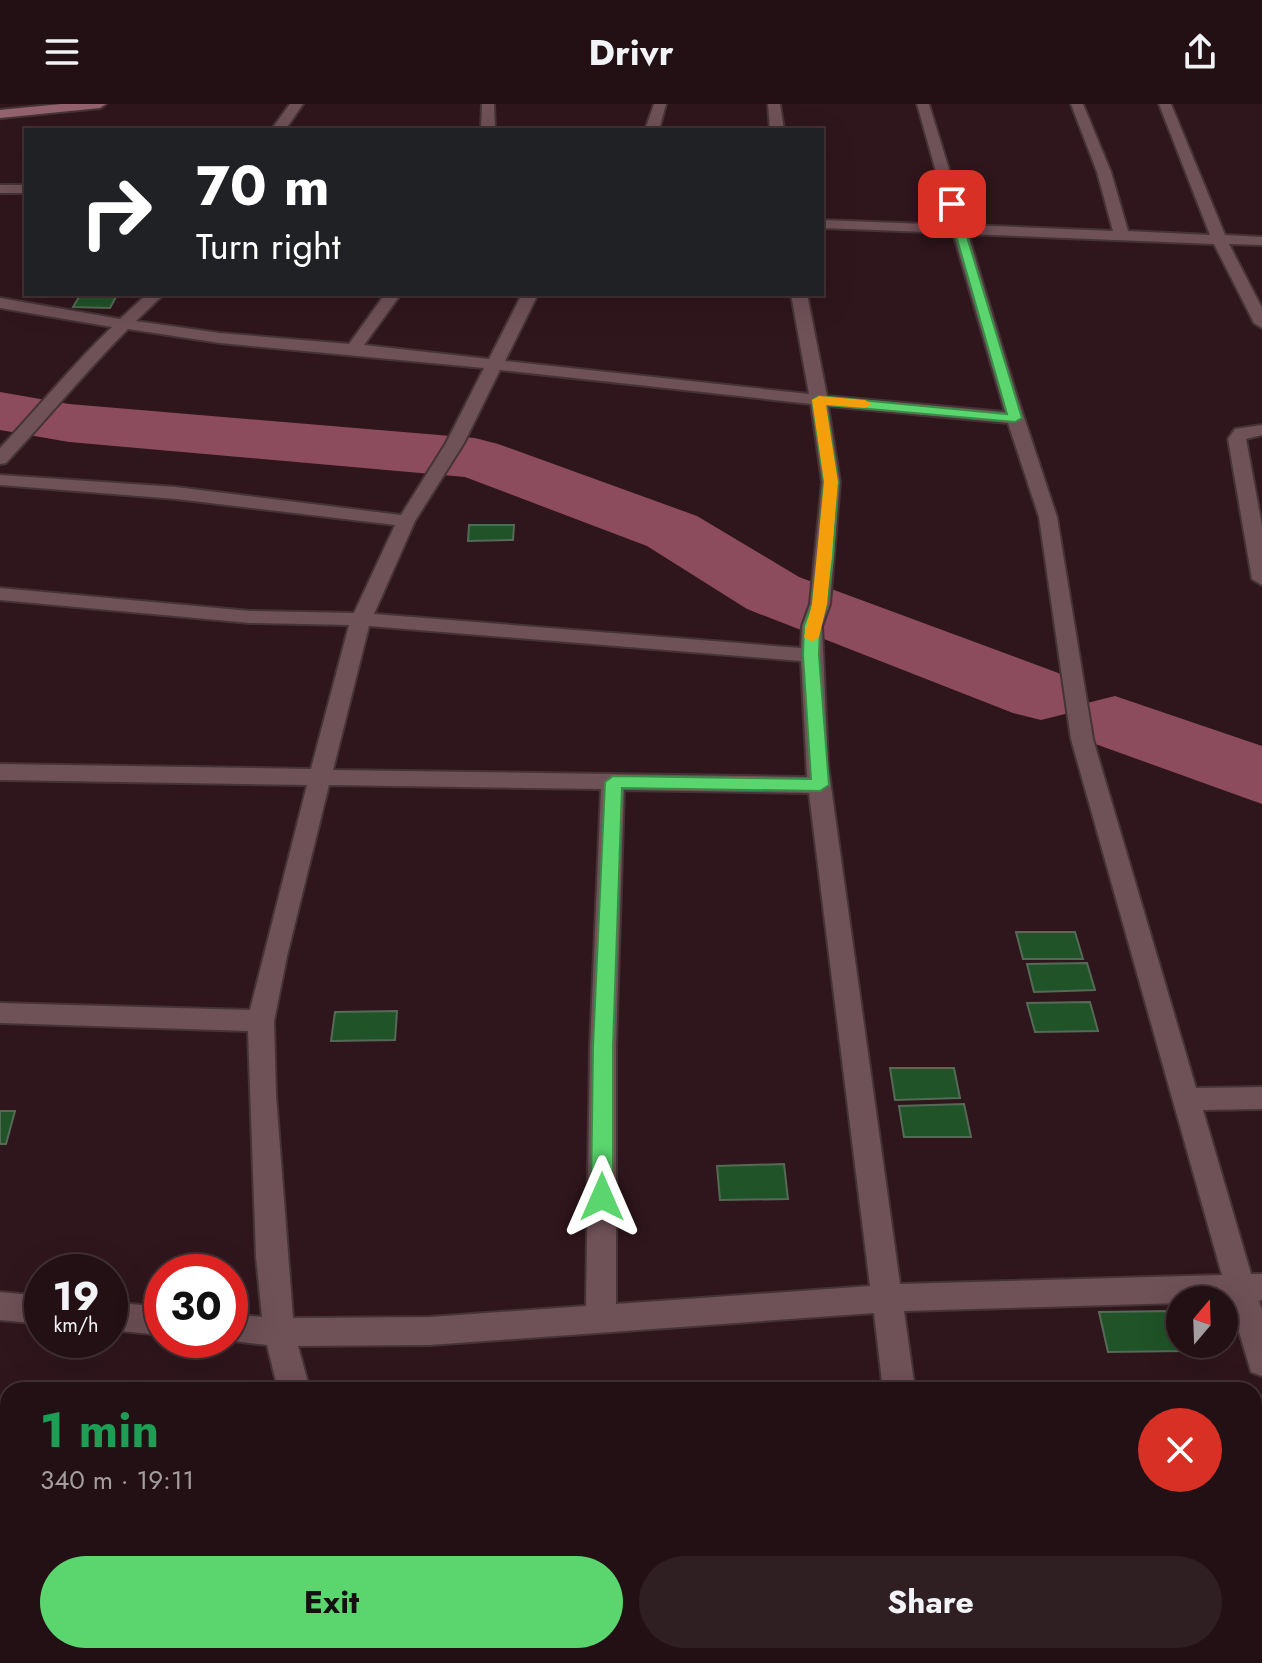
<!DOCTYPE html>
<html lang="en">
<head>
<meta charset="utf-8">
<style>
  :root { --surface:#231015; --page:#2f1e22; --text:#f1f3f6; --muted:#a39da0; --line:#403034; --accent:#5bd56e }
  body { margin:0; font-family:Jost,sans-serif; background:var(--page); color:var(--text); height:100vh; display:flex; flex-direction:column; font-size:30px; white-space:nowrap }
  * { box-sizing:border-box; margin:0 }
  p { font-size:26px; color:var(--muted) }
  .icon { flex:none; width:44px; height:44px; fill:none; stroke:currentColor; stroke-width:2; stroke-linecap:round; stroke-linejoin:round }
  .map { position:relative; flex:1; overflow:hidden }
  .panel { position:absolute; left:0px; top:1278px; width:1262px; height:282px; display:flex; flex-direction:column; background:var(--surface); border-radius:24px 24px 0 0; box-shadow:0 8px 32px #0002,0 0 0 2px var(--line) }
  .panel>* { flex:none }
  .top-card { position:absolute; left:24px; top:24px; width:800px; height:168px; border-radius:0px; box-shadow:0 8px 32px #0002,0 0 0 2px var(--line); background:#202124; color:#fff; overflow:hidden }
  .needle { width:52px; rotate:19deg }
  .controls { position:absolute; left:1166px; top:1182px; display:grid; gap:16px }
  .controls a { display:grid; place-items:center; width:72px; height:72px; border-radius:50%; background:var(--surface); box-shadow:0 8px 32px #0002,0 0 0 2px var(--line); font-size:40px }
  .speed { position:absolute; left:24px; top:1150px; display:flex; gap:16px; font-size:40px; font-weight:700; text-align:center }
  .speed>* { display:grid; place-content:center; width:104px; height:104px; border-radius:50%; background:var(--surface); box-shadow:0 8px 32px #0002,0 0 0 2px var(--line); line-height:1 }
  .speed small { font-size:20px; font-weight:400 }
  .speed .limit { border:12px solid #d22; background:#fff; color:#111 }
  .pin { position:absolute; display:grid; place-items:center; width:68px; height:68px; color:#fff; margin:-34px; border-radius:16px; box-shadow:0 4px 12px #0006 }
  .me { position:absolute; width:88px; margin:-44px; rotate:0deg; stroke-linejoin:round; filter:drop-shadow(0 0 6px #0008) }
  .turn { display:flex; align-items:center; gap:28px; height:168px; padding:0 40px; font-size:36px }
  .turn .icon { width:104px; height:104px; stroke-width:2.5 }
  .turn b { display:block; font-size:56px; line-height:68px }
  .round { display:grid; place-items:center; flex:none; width:84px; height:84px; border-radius:42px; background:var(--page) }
  .summary { display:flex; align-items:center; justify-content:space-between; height:136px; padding:0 40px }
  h1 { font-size:48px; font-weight:700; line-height:60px; color:#1e9e55 }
  .cta { display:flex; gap:16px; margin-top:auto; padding:16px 40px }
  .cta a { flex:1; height:92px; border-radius:48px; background:var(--accent); color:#111; font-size:32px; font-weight:700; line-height:92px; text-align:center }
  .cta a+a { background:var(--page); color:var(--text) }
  header { display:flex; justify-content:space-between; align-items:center; height:104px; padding:0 40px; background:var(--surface); font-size:36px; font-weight:700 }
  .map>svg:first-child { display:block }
</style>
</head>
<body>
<header><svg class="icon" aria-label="menu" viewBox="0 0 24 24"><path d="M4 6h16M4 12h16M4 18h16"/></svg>Drivr<svg class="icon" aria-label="share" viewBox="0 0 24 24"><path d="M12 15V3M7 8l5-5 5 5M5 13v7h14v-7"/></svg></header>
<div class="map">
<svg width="1262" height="1559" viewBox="0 0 1262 1559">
  <rect width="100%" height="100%" fill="#2f161c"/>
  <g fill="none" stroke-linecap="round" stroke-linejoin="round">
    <path fill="#8d4c5d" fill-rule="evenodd" d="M0,288L69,300L475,334L498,340L697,412L799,473L1069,573L1080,591L1069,609L1041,616L1013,609L747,505L647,442L465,373L69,338L0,326Z
      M1115,592L1262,642V700L1087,637L1075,618L1087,599Z"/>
  </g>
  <path fill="#205327" stroke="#556a56" stroke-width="2" d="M79,193H116L110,204L73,203Z
    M469,421H514L513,436L468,437Z
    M1016,828H1075L1083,855H1023Z
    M1087,859L1095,886L1034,888L1027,860Z
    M1090,898L1098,927L1035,928L1027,899Z
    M397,907L395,936L331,937L335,908Z
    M890,964H954L960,994L895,996Z
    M964,1000L971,1033H904L899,1002Z
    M0,1007H15L6,1040H0Z
    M784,1060L788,1095L720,1096L717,1062Z
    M1171,1207L1182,1247L1108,1248L1099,1208Z"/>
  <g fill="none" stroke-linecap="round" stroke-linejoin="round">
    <defs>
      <path id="street" d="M290,0H303L285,26H271Z
        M482,0H494L495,26H481Z
        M654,0H666L659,26H645Z
        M768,0H780L784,26H770Z
        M917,0H929L966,121L1113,127L1097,68L1071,0H1083L1111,68L1128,127L1210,131L1159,0H1171L1225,131L1262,133V141L1229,140L1262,204V224L1254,219L1214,140L968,130L1016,289L1057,413L1093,635L1196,984L1262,983V1005L1203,1006L1251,1170H1262V1196L1259,1197L1262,1206V1272L1251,1268L1230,1197L1180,1196V1199L904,1207L915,1286H883L874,1209L430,1241L298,1242L310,1286H278L267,1241L225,1236H230V1210L262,1213L256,1153L248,927L0,919V899L250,906L307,681L0,676V660L311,665L349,521L250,519L0,496V484L250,507L354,509L395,421L176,395L0,381V371L176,383L401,411L446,339L484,264L220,239L128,225C85,268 47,315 6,359L0,360V344C38,304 72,261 112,223L0,204V194L120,215L147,190H164L136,217L220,229L349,240L385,190H401L364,241L489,255L522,190H538L505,257L809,290L791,190H807L827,292L1005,308L953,129L822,124V116L951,121ZM500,266L811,300L822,378L810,500L802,522L801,544L374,510L415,417L464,339ZM828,302L1008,319L1039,413L1071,635L1222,1171L900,1180L828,661L822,522L830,500L840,378ZM369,522L801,557L807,673L333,666ZM329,681L601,685L590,943L586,1202L430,1213L293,1214L276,991L274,917L287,852ZM624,686L809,689L870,1182L616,1200V943Z
        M0,81H26V89H0Z
        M1262,321V331L1246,335L1262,422V481L1252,475L1228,335L1235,325Z
        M0,1188L42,1192V1220L0,1216Z
        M110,1198L162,1203V1231L110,1226Z
        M1254,1479H1262V1513H1254Z
        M269,1552H376L373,1559H266Z"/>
      <path id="secondary" d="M61,0H106L100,4L0,14V6Z"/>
    </defs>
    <use href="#street" stroke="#453336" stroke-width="4"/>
    <use href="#secondary" stroke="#453336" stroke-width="4"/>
    <use href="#street" fill="#6f5158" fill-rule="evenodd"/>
    <use href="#secondary" fill="#93626e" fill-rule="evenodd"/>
  </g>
  <path fill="#5bd56e" stroke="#3b8a48" stroke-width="2" d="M952,96L957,100L1022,314L1015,318L826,301L838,378L833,454L827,500L820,522L819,551L829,681L820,687L622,684L613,943V1093L609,1100L602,1103L594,1100L591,1093L593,943L605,678L613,672L811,675L803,551L804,522L812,500L818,454L824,378L812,296L819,292L1007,310L947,100Z"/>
  <path fill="#f59e0b" d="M819,292L865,296L872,300L865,304L826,301L838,378L827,500L819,533L812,538L804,533L812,500L824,378L812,296Z"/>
</svg>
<div class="controls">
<a><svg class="needle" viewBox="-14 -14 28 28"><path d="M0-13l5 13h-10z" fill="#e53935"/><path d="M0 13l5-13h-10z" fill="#a39da0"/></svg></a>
</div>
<div class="speed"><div>19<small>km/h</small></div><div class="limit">30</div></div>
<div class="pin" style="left:952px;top:100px;background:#d93025"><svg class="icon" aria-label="arrive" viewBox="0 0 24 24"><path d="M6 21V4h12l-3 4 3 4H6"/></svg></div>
<svg class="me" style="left:602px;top:1093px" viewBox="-20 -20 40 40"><path d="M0-17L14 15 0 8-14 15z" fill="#5bd56e" stroke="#fff" stroke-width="4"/></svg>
<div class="top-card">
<div class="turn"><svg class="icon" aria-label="right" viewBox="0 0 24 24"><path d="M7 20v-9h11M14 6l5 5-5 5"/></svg><div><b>70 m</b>Turn right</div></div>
</div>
<section class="panel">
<div class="summary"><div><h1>1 min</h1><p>340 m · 19:11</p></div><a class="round" style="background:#d93025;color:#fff"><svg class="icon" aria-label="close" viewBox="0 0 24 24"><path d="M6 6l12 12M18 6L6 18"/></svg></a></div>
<div class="cta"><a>Exit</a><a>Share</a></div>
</section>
</div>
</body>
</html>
